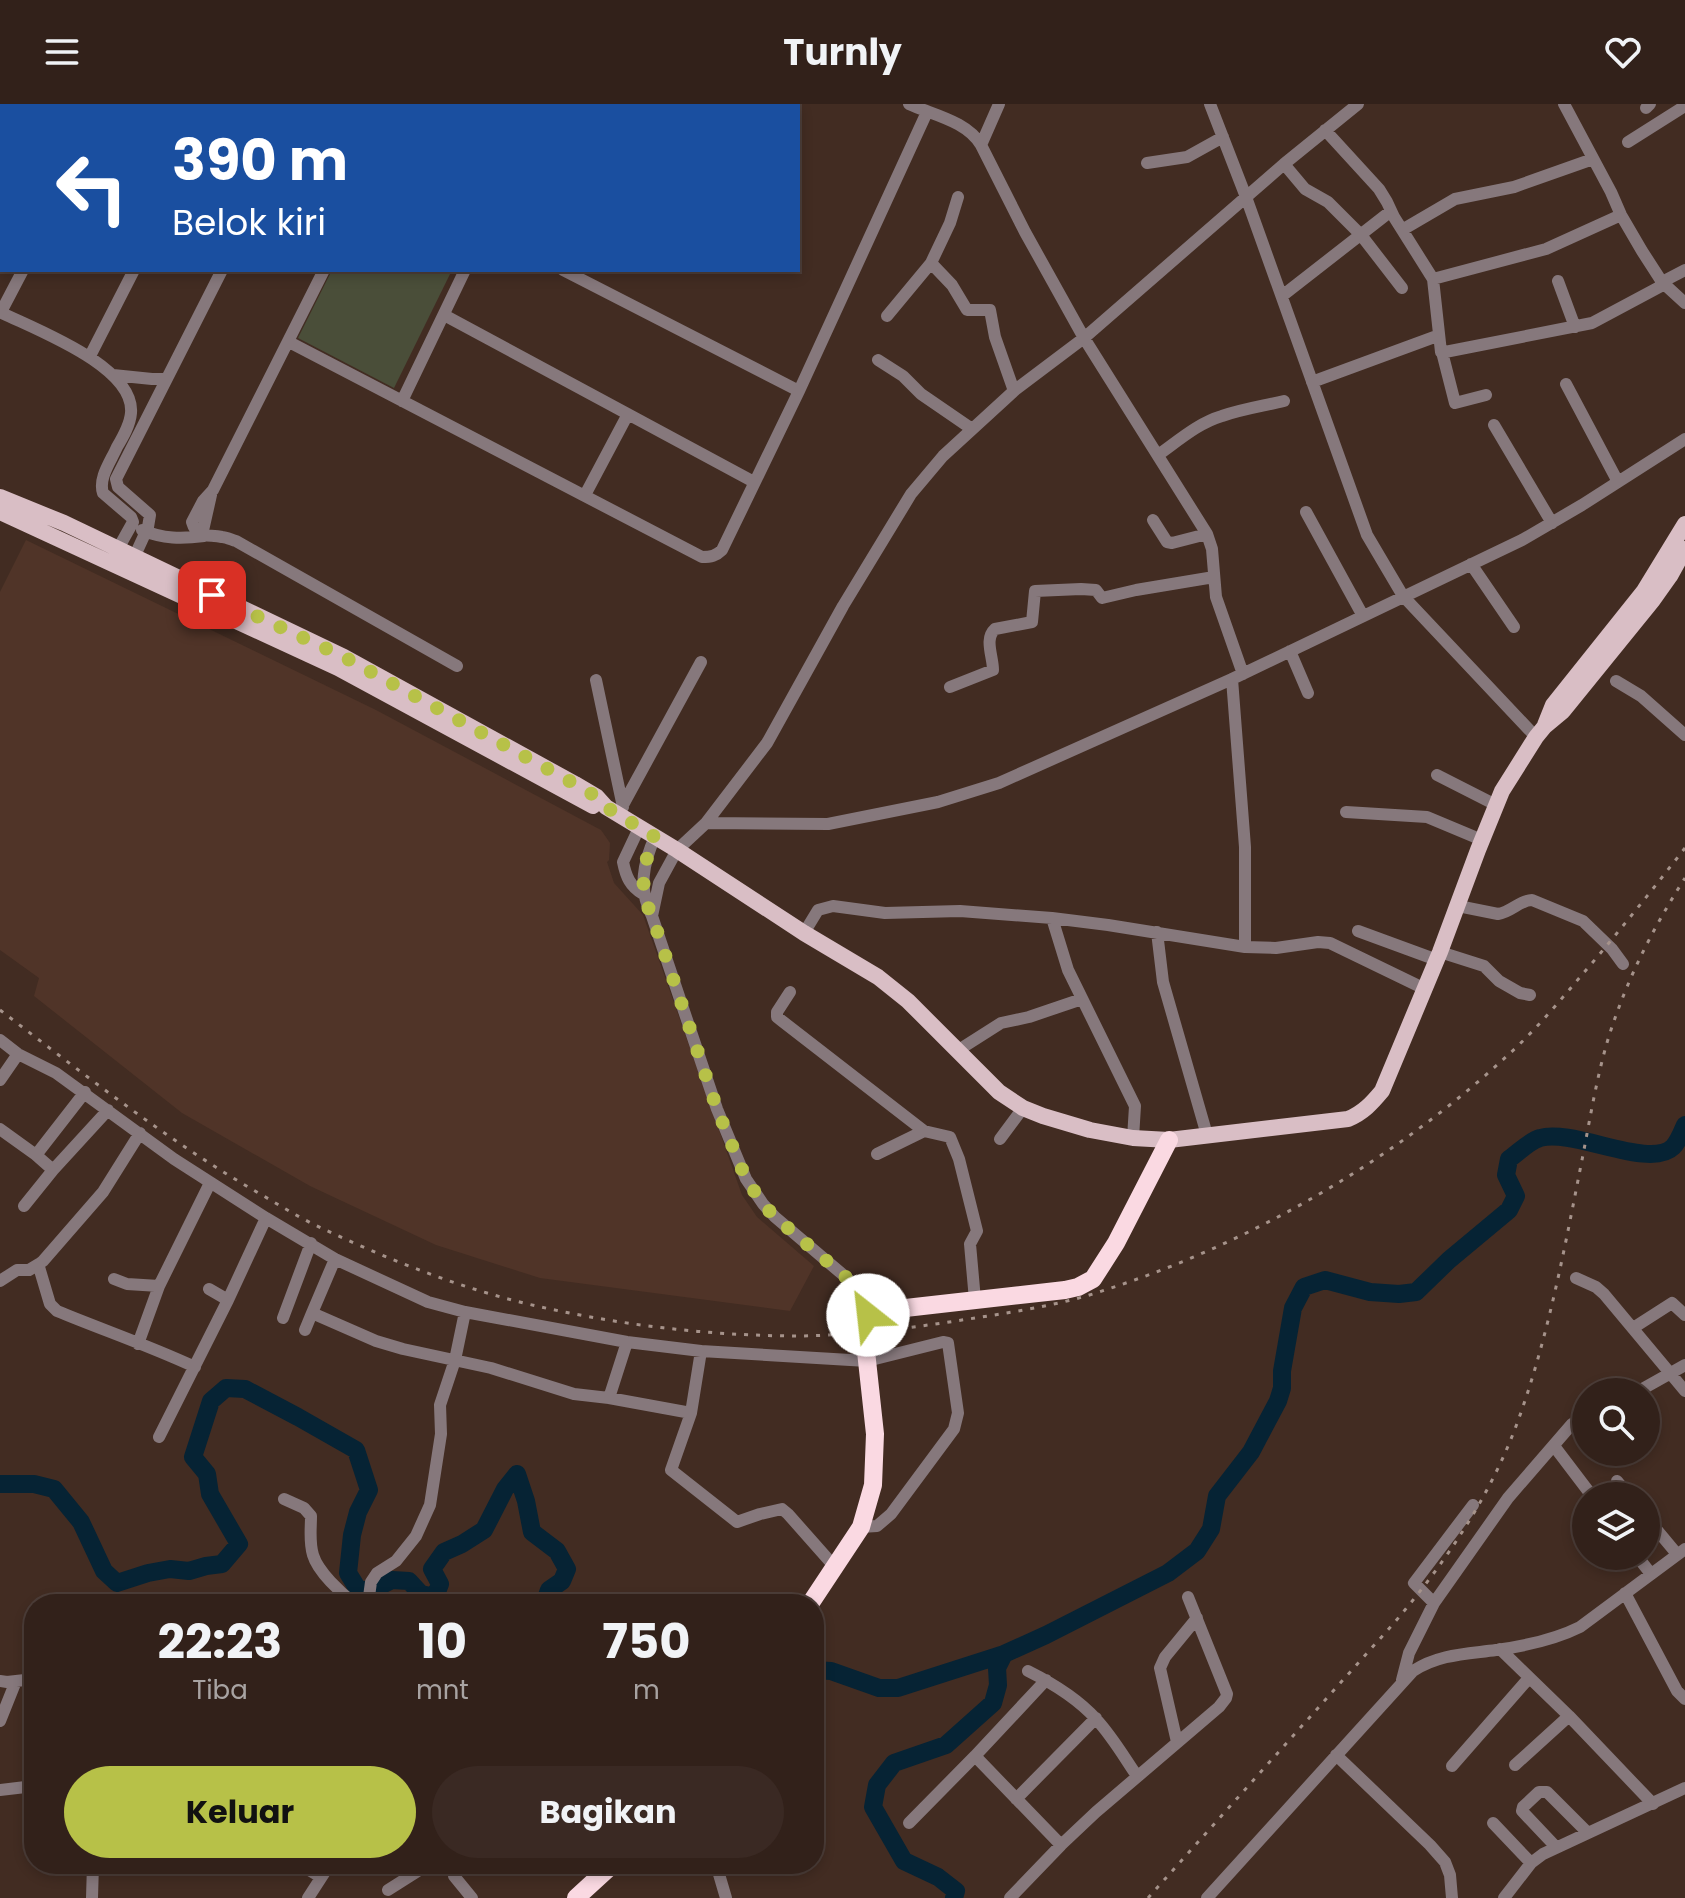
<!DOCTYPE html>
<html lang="id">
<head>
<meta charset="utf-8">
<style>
  :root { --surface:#32211a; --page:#3a2923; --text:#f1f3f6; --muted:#a8a3a2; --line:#4d3e39; --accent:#b7c148 }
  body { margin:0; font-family:Poppins,sans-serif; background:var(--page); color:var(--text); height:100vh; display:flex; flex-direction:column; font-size:30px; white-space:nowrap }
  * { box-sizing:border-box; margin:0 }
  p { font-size:26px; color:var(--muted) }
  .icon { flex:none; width:44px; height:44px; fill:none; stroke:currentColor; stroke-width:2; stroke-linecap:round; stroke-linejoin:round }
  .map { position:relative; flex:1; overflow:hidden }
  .drawer { position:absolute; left:24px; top:1490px; width:800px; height:280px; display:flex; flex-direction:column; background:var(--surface); border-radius:32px; box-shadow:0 4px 12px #0003,0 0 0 2px var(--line) }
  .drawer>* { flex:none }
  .guide { position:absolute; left:0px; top:0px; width:800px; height:168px; box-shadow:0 4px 12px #0003,0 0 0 2px var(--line); background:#1a4fa0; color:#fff; overflow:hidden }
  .fabs { position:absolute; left:1572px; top:1274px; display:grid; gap:16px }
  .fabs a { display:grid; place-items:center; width:88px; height:88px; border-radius:50%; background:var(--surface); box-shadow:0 4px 12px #0003,0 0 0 2px var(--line); font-size:40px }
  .pin { position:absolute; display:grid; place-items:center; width:68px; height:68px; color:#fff; margin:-34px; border-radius:16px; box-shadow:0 4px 12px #0006 }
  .me { position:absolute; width:88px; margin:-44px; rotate:331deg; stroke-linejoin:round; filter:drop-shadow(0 0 6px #0008) }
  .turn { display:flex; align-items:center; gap:28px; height:168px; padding:0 40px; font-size:36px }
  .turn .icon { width:104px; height:104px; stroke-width:2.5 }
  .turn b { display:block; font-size:56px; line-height:68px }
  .eta { display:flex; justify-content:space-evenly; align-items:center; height:136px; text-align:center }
  .eta b { font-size:48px; font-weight:700; line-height:56px }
  .button { display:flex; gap:16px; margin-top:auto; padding:16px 40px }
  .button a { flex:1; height:92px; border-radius:48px; background:var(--accent); color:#111; font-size:32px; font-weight:700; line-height:92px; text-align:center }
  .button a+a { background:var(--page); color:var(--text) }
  header { display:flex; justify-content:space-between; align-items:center; height:104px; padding:0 40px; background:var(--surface); font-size:36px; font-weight:700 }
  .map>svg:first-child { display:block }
</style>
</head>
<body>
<header><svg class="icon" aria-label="menu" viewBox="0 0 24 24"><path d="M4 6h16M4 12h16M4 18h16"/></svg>Turnly<svg class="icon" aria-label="heart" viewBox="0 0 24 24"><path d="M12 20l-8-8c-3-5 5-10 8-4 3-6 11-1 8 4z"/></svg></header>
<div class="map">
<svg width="1685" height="1794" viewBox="0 0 1685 1794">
  <rect width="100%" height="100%" fill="#422c22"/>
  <path fill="#503428" d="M26,436L376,606L601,726L610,739L609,756L607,758L614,779L643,811L742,1091L757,1113L814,1162L790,1207L540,1174L436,1141L310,1082L182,1009L34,892L39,874L0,846V488Z"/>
  <path fill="#4a4e39" d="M332,166H452L394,284L298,234Z"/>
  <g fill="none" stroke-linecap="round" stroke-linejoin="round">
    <path stroke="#062334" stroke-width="18" d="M0,1380H34L54,1385L81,1418L104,1467L117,1479L148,1469L170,1465L189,1467L206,1462L222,1460L239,1440L210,1390L207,1370L193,1353L211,1297L226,1284L245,1285L298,1313L356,1346L369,1386L358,1408L352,1431L348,1469L359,1487L376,1484L392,1476L409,1477L421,1490L435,1493L440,1480L432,1465L444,1448L462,1440L484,1426L505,1385L517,1370L526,1397L532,1428L557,1447L567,1465L562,1477L549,1486L544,1500
      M814,1566L831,1567L879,1584H898L1004,1550L1046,1531L1168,1469L1197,1447L1211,1425L1217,1392L1251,1348L1278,1297L1282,1284V1267L1293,1204L1304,1183L1325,1176L1370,1188L1399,1190L1416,1188L1449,1156L1509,1106L1516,1092L1506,1071L1509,1055C1518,1049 1529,1037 1540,1034C1573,1024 1650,1066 1673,1043C1678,1038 1682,1028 1685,1021
      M954,1794L956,1787L938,1773L904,1757L873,1703L877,1681L894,1659L946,1641L993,1599L998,1581L997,1564L1004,1550"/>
    <path stroke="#86787c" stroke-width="12" d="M909,0C933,11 967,17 981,41L1025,128L1084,234L1207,430L1212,445L1216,493L1243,570
      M1210,0L1246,93L1367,431L1403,492L1536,633
      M1564,0L1611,88L1621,111L1642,147L1662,178L1685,199
      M113,2L115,0
      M233,2L234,0
      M307,2V0
      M407,2L408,0
      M548,2L549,0
      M1646,4L1650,0
      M1325,26L1379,85L1387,98L1394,113L1433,175L1441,248H1445L1592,219L1665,180
      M1628,38L1685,2
      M981,41L999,0
      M1147,59L1187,53L1223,33
      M1284,60L1305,85L1328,98L1361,131L1402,184
      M0,75L2,76
      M1402,126L1455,95L1514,83L1593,55
      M931,159L950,119L958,93
      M324,166L213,386L203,397L192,418C197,435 207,430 222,433C226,433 232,436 236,437L457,562
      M563,166L799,287
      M1433,175L1546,145L1621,111
      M1558,177L1575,223
      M1662,178L1685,166
      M1282,192L1391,107
      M0,208C34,225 135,262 131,309C130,321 123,333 117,343C111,357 98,374 103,389L131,413L133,418L114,452
      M1,208L23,166
      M444,211L754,378
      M887,212L931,159L952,181L967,206H990L995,233L1014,287
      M289,238L702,453C711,453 716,452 722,446L799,287L927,8
      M1442,248L1455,299L1486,291
      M90,252L134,166
      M878,256L903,272L921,290L972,325
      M113,271L152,275H166
      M1312,278L1437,232
      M1566,280L1618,378
      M402,297L465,166
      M1494,321L1552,419
      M1158,351C1178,337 1198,319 1222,312C1242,305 1263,302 1284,297
      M585,391L628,310
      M1306,408L1363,512
      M1153,416L1167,438L1172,439L1207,430
      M142,426C163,435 182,435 204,432
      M202,431L211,391
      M132,458L148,423L150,411L118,383L116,375L222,166
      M1471,460L1514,523
      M1290,547L1308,589
      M1232,575L1245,743V843
      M596,576L623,703
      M1616,577L1641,592L1685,631
      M950,583L993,566C993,552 984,535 995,525L1032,518L1035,487L1081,485L1096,486L1102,494L1136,486L1214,473
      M1437,671L1496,701
      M1346,708L1427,713L1482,736
      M618,710L701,558
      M706,719L828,720L938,698L999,679L1232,575L1522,436L1582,401L1685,335
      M639,724L623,758C626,773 630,782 643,790
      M655,733C643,759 638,785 652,812L717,1005L746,1075L763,1100L775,1113L848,1175L868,1211
      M1458,802L1498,810C1511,808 1520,796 1532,796L1583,817L1612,845L1623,860
      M652,812L659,779L677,746L706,719L767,639L843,502L911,390L943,352L1015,286L1084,234L1284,60L1358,0
      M1052,814L1068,866L1135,1002L1133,1034
      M1358,827L1437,856
      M1157,828L1163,878L1207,1031
      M804,829L818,806L833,802L885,809L960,807L1052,814L1108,821L1245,843L1276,844L1318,838L1330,839L1425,885
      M1440,848L1484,862L1499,877L1520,889L1530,891
      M790,888L777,908V913L782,917L924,1027L950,1033L959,1055L977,1127L970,1140L975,1196
      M0,936L18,950L56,969L174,1055L266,1114L335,1155L428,1198L465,1208L627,1238L701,1247L867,1257L943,1238L948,1239L958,1309L954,1325L891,1410L877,1422L861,1423
      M957,947L1001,919L1029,913L1082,895
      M0,976L18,950
      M0,1025L36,1051L53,1066
      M140,1029L103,1088L43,1157L39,1160V1163L50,1200L57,1207C103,1226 150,1242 195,1263
      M1000,1035L1023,1004
      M877,1050L924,1027
      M36,1051L85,988
      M24,1102L53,1066L108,1006
      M335,1155L312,1209L376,1237L403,1245L491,1264L574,1290L609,1294L691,1309
      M1576,1174L1596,1183L1604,1190L1685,1287
      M114,1175L127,1180L159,1182
      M0,1177L17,1166H29L39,1160
      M209,1185L228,1196
      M283,1214L311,1139
      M1633,1224L1672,1199L1685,1211
      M305,1226L312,1209
      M138,1240L159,1182L210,1079
      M701,1247L691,1309L671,1366L737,1418L760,1410L782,1405L788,1410L834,1462
      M1637,1288L1685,1261
      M609,1294L627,1238
      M159,1333L228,1196L266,1114
      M1554,1342L1592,1392
      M1617,1377L1629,1392
      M284,1395L304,1404L311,1412C311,1425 309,1438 313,1451C318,1468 341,1489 355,1500
      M1646,1413L1677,1450
      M1637,1452L1651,1470
      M1625,1489L1677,1587L1685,1595
      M1434,1499L1414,1479L1473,1401
      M368,1500L371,1478L377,1469L396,1457L416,1432L430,1401L441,1330L440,1301L455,1256L465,1208
      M1500,1545L1569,1612L1653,1700
      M1028,1567C1052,1579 1078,1595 1096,1615C1112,1632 1124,1653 1137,1672
      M1402,1576L1409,1549L1434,1499L1508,1394L1572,1320L1586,1311
      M0,1577L7,1578L34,1575
      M0,1617L16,1577
      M1177,1638L1160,1564L1165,1553L1197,1514
      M1336,1651L1430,1741L1445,1758L1450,1771L1452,1794
      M975,1652L1061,1741
      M1515,1661L1569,1612
      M1452,1662L1529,1574
      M0,1686L34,1682
      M1016,1695L1096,1614
      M909,1719L975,1652L1046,1576
      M1493,1719L1531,1759
      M1556,1743L1522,1707L1523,1703L1539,1688H1547L1587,1728
      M299,1760L321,1773
      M716,1760L726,1794
      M454,1772L472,1794
      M388,1786L429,1760
      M92,1794L93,1760
      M308,1794L330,1760
      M1010,1794L1061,1741L1096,1708L1219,1603L1226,1594L1227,1590L1188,1493
      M1207,1794L1413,1567C1439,1550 1467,1550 1496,1546C1525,1542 1554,1536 1580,1523L1685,1445
      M1504,1794L1531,1759L1543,1750L1685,1684"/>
    <path stroke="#d9bec5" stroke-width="16" d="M0,393L64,419L344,553L575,680L597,693L606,703L677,746L804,829L878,873L908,897L999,988L1023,1004L1043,1012L1090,1026L1133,1034L1169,1036L1348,1015C1363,1009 1372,999 1382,987L1440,848L1478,746L1502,687L1536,633L1545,622L1563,607L1653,496L1670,472L1685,445
      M0,408L338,564L593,702
      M1545,621L1553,601L1644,487L1685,420"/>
    <path stroke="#fad9e2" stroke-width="18" d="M810,1500L861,1423L873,1381L875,1330L864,1229C864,1215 867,1212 879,1207L1065,1186L1078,1183L1093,1175L1116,1139L1169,1036
      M576,1794L613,1760"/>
    <path stroke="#a6938b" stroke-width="3" stroke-dasharray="4 8" stroke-linecap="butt" d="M0,906C85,971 169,1038 262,1091C279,1101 295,1111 313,1120C384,1154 463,1186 541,1203C626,1222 714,1232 801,1232C860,1231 918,1223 975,1214C1020,1207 1065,1200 1108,1185C1253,1138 1396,1055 1508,951C1537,925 1562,894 1587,865C1621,825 1653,785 1685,744
      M1148,1794L1394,1519C1446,1458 1492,1390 1519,1314C1549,1230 1565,1142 1582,1056C1590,1015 1597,971 1609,932C1627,875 1653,824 1685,774"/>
  </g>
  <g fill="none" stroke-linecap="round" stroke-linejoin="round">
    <path stroke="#b7c148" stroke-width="14" stroke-dasharray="0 25.2" d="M212,491L344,553L575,680L597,693L606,703L655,733C643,759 638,785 652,812L717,1005L746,1075L763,1100L775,1113L848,1175L868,1211"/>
  </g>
</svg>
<div class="fabs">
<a><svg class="icon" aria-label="search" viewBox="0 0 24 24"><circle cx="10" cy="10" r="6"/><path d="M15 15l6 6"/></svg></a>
<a><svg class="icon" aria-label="layers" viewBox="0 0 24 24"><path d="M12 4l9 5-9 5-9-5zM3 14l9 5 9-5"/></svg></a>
</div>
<div class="pin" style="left:212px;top:491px;background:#d93025"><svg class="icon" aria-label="arrive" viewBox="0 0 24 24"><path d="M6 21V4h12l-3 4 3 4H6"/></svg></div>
<svg class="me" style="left:868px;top:1211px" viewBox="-20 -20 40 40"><circle r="19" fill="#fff"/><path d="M0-13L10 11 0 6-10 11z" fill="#b7c148"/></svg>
<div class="guide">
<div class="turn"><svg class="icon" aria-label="left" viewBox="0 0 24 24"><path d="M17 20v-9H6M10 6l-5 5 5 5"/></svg><div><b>390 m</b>Belok kiri</div></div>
</div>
<section class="drawer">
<div class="eta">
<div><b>22:23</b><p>Tiba</p></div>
<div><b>10</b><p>mnt</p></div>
<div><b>750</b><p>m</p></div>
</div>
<div class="button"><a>Keluar</a><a>Bagikan</a></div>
</section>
</div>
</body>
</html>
